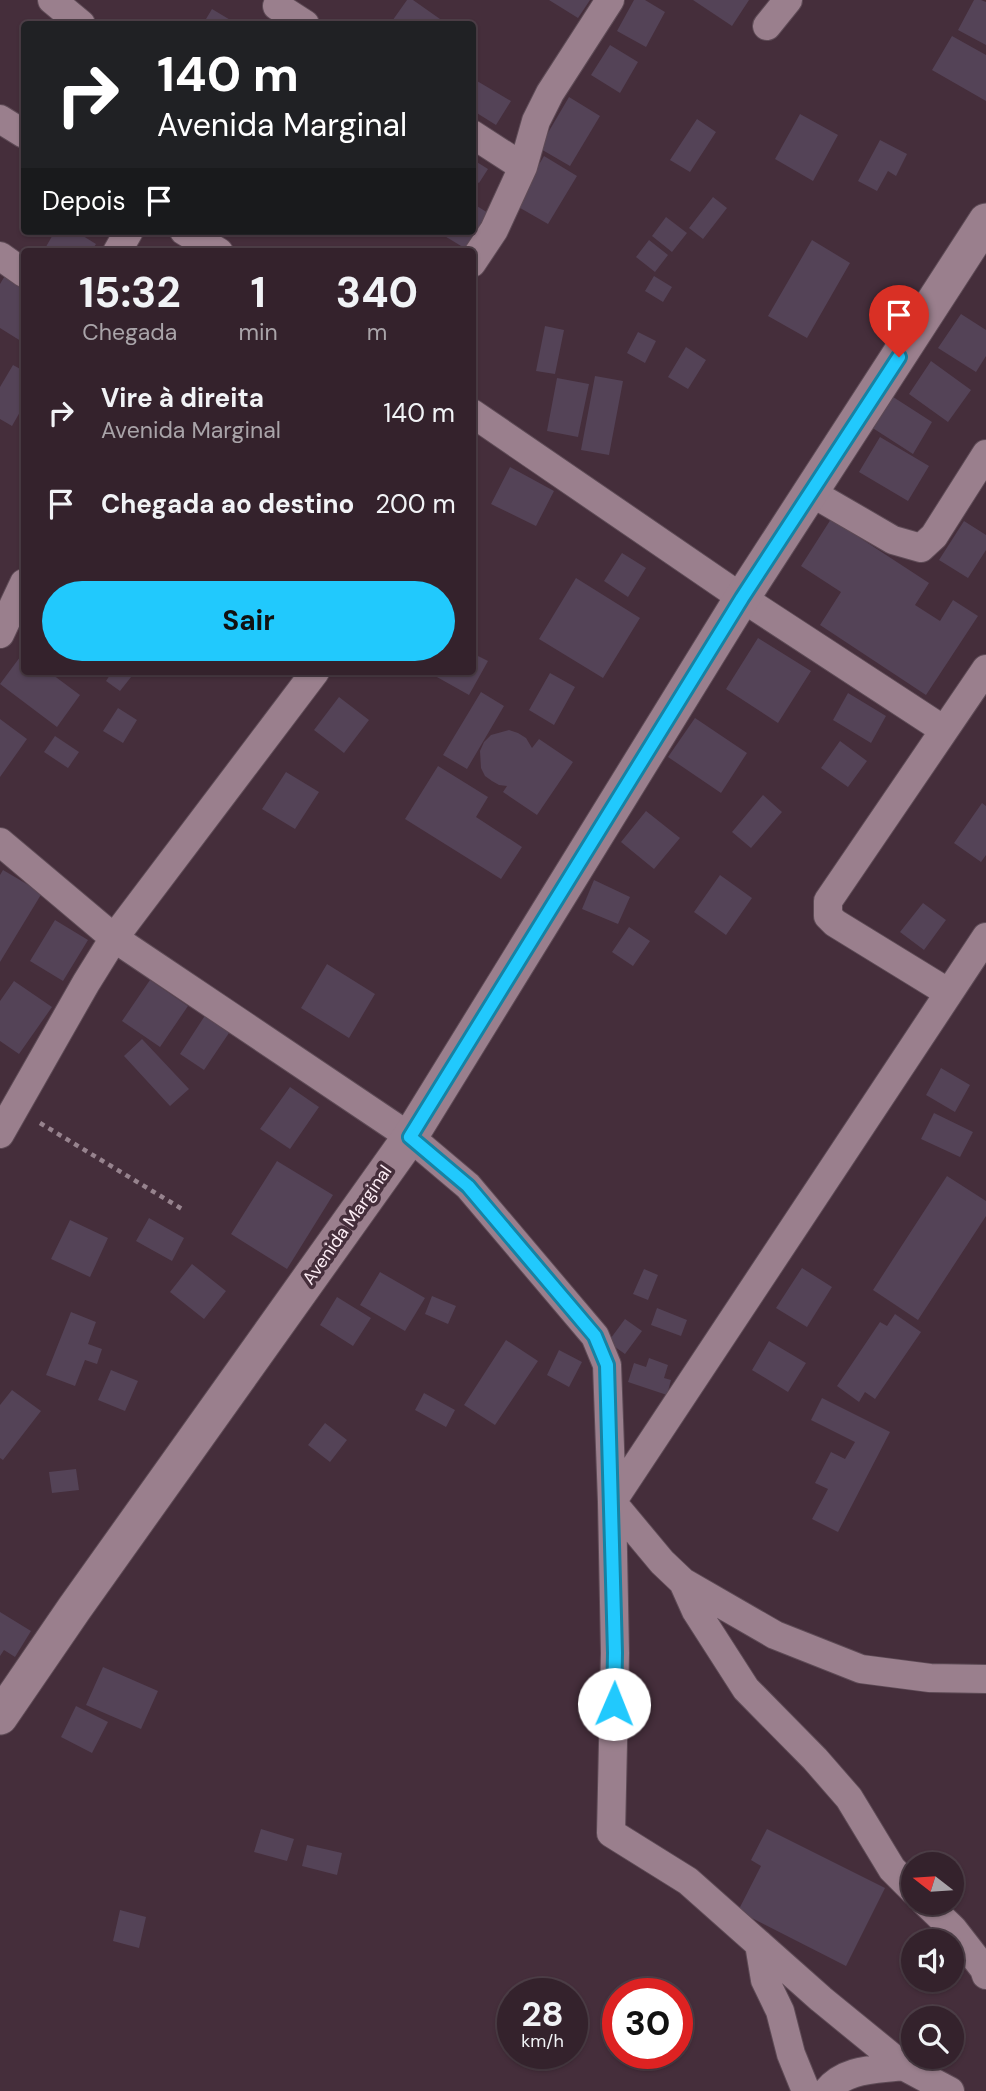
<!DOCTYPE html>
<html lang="pt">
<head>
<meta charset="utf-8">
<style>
  :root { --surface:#34222c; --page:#3c2a34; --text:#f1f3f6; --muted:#a9a4a9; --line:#4e3f48; --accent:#21c9fd }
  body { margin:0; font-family:"DM Sans",sans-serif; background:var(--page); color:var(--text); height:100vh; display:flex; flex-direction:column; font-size:26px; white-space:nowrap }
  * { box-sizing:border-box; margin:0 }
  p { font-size:23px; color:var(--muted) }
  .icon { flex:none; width:38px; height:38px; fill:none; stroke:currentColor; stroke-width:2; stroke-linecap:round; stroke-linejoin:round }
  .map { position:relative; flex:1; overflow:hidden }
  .side { position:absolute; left:21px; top:248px; width:455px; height:427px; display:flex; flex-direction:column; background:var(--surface); border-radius:7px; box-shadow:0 2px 5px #0004,0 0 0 2px var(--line) }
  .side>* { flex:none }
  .hud { position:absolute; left:21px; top:21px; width:455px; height:214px; border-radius:7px; box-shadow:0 2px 5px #0004,0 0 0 2px var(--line); background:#202124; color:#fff; overflow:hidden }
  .needle { width:46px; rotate:287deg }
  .tools { position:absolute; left:901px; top:1852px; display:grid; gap:14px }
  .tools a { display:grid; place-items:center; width:63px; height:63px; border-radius:50%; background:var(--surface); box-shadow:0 2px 5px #0004,0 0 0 2px var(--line); font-size:35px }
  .speed { position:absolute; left:497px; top:1978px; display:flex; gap:14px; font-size:35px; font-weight:700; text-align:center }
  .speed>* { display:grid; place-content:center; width:91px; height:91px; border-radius:50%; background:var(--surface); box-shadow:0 2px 5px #0004,0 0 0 2px var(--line); line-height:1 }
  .speed small { font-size:18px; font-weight:400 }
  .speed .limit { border:10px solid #d22; background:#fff; color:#111 }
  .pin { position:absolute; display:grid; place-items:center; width:60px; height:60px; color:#fff; margin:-72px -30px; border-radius:50% 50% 50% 0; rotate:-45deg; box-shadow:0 0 7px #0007 }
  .pin .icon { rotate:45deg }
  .me { position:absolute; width:77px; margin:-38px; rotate:1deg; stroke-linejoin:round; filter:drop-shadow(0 0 5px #0008) }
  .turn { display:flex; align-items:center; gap:24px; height:147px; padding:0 21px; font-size:32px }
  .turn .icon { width:91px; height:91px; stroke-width:2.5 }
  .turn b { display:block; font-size:49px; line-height:60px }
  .then { display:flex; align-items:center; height:66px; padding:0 21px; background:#0003; gap:14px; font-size:26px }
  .eta { display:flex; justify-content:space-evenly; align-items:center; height:119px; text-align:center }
  .eta b { font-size:42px; font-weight:700; line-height:49px }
  .action { display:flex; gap:14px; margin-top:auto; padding:14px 21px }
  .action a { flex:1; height:80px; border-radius:42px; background:var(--accent); color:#111; font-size:28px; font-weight:700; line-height:80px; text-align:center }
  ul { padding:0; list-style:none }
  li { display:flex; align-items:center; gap:21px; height:91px; padding:0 21px }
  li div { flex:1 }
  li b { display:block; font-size:26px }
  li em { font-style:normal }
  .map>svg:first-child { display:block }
</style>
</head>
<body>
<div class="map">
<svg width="986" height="2091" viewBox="0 0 986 2091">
  <rect width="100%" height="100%" fill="#452e3b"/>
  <path fill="#544357" d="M407,0H413L440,19L436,24H390Z
    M549,0H590L578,18Z
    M634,0H645L665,12L646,47L617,31Z
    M693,0H749L732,26Z
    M974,0H981L986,2V45L958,30Z
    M212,9L237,24H203Z
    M952,36L986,55V101L932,70Z
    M610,45L638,62L620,93L591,75Z
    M472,78L511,101L496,125L472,110L475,104L472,103Z
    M569,97L600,116L570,166L539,148Z
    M800,114L838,135L813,181L775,159Z
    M697,119L716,132L690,172L670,160Z
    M880,140L907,154L896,176L888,171L877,191L858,181Z
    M544,156L577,176L548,224L515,205Z
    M472,159L488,169L479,183L472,179Z
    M713,197L727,208L703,239L689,228Z
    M472,203L493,216L471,252L443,235L445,231H472Z
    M666,217L687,233L672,252L652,236Z
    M55,231H75L96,244L91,252H43Z
    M649,240L668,255L655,272L636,257Z
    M812,240L850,263L807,338L768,316Z
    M6,274L24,286V343L0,328V284Z
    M654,276L672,287L663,302L645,291Z
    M961,314L986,330V356L976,372L938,348Z
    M545,326L564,330L555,374L536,371Z
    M638,332L656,341L645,363L627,353Z
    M686,347L706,360L688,389L668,377Z
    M931,361L971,390L948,422L909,394Z
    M13,365L24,371V405L12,426L0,419V387Z
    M595,376L623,381L609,455L581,450Z
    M557,378L589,384L578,437L547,431Z
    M887,393L932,422L913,454L868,425Z
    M880,437L929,466L908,501L859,472Z
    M510,467L554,491L536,526L491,504Z
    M831,519L929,583L915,605L940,621L953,600L978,616L926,695L820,625L841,592L801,566Z
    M964,521L986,535V550L968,578L939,560Z
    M622,553L646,568L628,597L604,581Z
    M576,578L640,618L603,678L539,639Z
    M758,638L811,671L778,723L726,689Z
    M23,653L24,654V672H49L80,695L57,727L0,684Z
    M472,653L488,661L469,695L428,672H472Z
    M112,672H135L120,691L106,681Z
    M550,673L575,687L554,725L529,710Z
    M481,692L504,706L467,769L443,755Z
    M848,693L886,716L871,743L833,720Z
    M339,697L369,720L344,753L314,730Z
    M118,708L137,720L123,743L103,731Z
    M695,718L747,753L721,793L668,757Z
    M0,719L27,739L0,777Z
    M509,730L518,733L526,738L532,748L539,739L573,762L537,815L503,792L507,786L499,785L492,781L485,776L481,768L480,751L484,742L491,735Z
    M55,736L79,752L68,768L44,752Z
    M840,741L867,761L848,787L821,768Z
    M438,766L488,797L476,817L522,847L501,879L405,819Z
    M286,772L319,792L295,829L262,809Z
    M763,795L782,812L751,848L732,832Z
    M982,803L986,806V855L981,862L954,843Z
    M646,811L680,838L654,869L621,842Z
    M3,870L42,893L0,962V875Z
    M720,875L752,898L726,935L694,912Z
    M594,880L630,897L618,924L582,909Z
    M923,903L946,920L924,950L900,932Z
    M55,920L88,940L63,981L30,961Z
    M629,927L650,941L633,966L612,952Z
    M327,964L375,994L349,1038L301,1008Z
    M150,980L188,1006L160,1047L122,1021Z
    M14,981L52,1007L19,1054L0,1041V1001Z
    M206,1014L231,1030L204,1070L180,1054Z
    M142,1039L189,1089L170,1106L124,1056Z
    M941,1068L970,1085L955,1112L926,1095Z
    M290,1087L319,1107L290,1149L260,1129Z
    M934,1113L973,1132L960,1157L921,1139Z
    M277,1161L333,1195L287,1269L231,1234Z
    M947,1176L986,1201V1216L918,1320L873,1290Z
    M149,1218L184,1238L172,1261L136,1241Z
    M70,1220L108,1238L90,1277L51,1259Z
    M192,1264L226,1291L204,1319L170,1292Z
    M802,1268L832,1287L807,1327L776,1308Z
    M644,1269L658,1275L648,1300L633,1294Z
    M380,1272L425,1298L405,1331L360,1305Z
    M432,1296L456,1306L448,1324L425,1314Z
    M337,1297L371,1318L353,1346L320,1325Z
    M657,1308L687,1320L681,1336L651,1325Z
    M71,1312L96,1322L88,1344L102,1349L97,1364L85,1360L75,1386L46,1375Z
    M895,1314L921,1332L875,1399L865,1392L859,1402L837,1386L880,1322L887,1326Z
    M625,1319L642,1331L625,1354L608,1342Z
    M506,1340L538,1361L495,1425L464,1405Z
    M769,1341L806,1363L788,1392L752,1370Z
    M559,1350L582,1362L569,1387L547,1375Z
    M649,1358L668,1365L664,1378L671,1380L667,1395L628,1382L634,1363L646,1367Z
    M111,1370L138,1381L125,1411L98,1400Z
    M12,1390L41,1411L3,1460L0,1458V1405Z
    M424,1393L455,1410L446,1427L415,1410Z
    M822,1398L890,1432L838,1532L812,1519L828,1489L815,1483L831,1452L845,1459L855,1442L811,1420Z
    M325,1423L347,1440L330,1462L308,1445Z
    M76,1469L79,1490L52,1493L49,1472Z
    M0,1612L31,1631L15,1657L4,1650L0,1656Z
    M103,1667L158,1691L141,1729L86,1705Z
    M76,1706L108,1722L92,1753L61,1737Z
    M261,1829L294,1839L287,1861L254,1852Z
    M767,1829L885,1888L846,1966L738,1911L761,1866L751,1860Z
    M307,1845L342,1853L337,1875L302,1866Z
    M120,1910L146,1917L139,1948L113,1941Z"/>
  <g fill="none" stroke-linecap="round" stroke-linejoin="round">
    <defs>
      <path id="minor" d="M52,0L81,24
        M277,6L305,24
        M767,26L788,0
        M0,119L24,134
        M472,134L523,167
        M184,231L219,252
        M117,252L129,231
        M0,256L24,273
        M472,263L494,230L523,167L536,121L550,93L610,0
        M472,413L742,598L944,730
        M812,493L893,540L921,548L934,536L986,454
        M0,634L24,583
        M0,842L114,938L410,1137L468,1186L595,1336L607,1365L612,1502L615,1653L611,1833L688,1881L821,1999L903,2066L950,2091
        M949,993L835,923L828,916V901L986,669
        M0,1134L86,983L114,938L315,672
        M683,1582L775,1635L861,1669L930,1678L986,1679
        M914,1891L892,1869L849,1798L815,1759L746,1689L696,1611L683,1582L662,1562L612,1502L986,937
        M925,1902L953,1929L984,1969L986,1975
        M759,1944L765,1980L780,2011L791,2054L806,2091
        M827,2091C845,2068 877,2070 903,2066"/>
      <path id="tertiary" d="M0,1717L74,1609L410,1137L742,598L986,221"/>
    </defs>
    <use href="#minor" stroke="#5d4a55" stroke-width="30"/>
    <use href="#tertiary" stroke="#5d4a55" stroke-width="37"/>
    <path stroke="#97838e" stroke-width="4.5" stroke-dasharray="5 5" stroke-linecap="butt" d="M40,1123L182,1209"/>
    <use href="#minor" stroke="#9a7f8d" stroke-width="28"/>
    <use href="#tertiary" stroke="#9a7f8d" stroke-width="35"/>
  </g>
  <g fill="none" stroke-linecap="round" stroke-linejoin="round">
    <defs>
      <path id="route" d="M614,1704L615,1653L607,1365L595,1336L468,1186L410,1137L742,598L899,357"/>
    </defs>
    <use href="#route" stroke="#1583a4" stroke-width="18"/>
    <use href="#route" stroke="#21c9fd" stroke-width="12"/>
  </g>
  <g text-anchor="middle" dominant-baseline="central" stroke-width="7" stroke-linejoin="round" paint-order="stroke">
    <g font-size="18" fill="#fdedf5" stroke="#452e3b">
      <text transform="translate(347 1225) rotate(-55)">Avenida Marginal</text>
    </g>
  </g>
</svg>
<div class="tools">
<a><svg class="needle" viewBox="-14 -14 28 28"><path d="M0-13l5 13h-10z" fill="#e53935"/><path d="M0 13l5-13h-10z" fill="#a9a4a9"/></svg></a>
<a><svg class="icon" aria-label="sound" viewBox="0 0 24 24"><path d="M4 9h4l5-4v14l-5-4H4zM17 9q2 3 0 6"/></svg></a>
<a><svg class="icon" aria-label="search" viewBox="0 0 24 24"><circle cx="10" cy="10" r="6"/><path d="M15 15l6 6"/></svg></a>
</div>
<div class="speed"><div>28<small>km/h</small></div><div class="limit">30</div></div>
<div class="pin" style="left:899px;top:357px;background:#d93025"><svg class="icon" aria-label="arrive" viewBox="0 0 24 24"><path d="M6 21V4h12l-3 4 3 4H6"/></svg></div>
<svg class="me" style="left:614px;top:1704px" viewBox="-20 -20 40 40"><circle r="19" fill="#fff"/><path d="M0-13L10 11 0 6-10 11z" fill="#21c9fd"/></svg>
<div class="hud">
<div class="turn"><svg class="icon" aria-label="right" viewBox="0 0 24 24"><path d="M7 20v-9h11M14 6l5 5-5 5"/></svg><div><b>140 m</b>Avenida Marginal</div></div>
<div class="then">Depois<svg class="icon" aria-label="arrive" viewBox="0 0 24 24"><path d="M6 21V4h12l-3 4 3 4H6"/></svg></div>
</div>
<section class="side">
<div class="eta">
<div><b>15:32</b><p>Chegada</p></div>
<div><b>1</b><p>min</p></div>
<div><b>340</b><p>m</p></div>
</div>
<ul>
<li><svg class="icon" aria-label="right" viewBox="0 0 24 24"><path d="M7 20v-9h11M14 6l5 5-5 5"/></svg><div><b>Vire à direita</b><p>Avenida Marginal</p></div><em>140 m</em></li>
<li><svg class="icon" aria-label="arrive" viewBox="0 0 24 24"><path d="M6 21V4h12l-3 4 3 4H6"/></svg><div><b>Chegada ao destino</b></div><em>200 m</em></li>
</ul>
<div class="action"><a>Sair</a></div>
</section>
</div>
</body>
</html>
